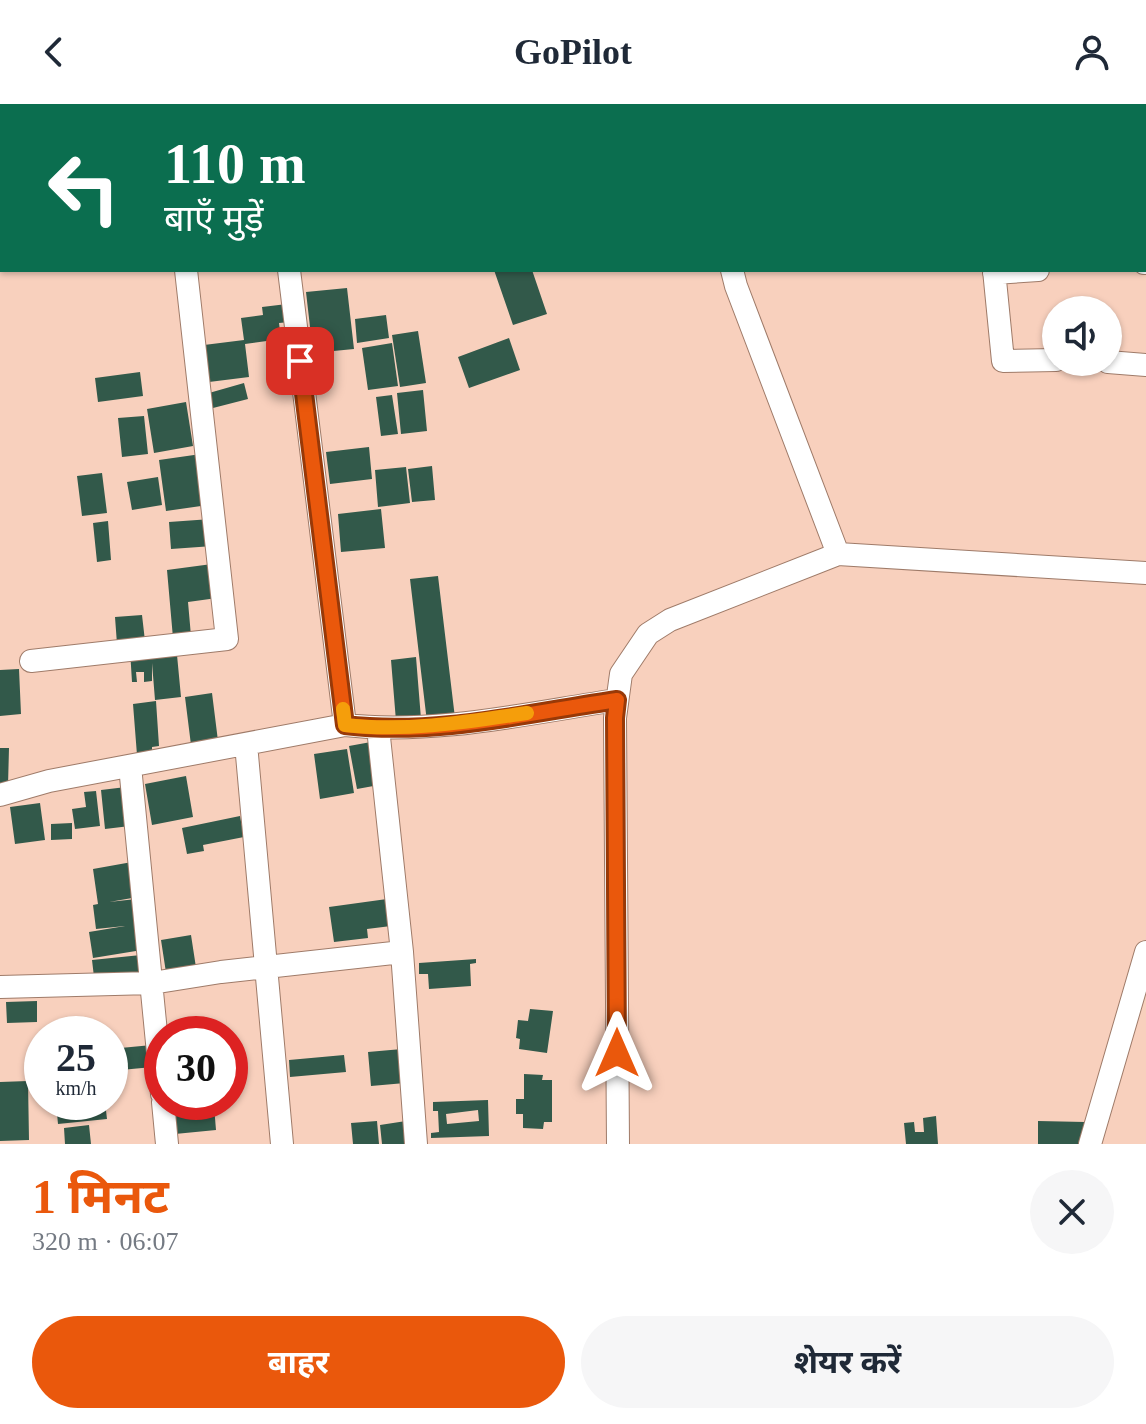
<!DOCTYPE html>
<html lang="hi">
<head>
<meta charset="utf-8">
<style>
  :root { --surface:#fff; --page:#f6f6f7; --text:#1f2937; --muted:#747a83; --accent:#ea580c }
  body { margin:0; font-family:"Times New Roman","Noto Sans Devanagari",serif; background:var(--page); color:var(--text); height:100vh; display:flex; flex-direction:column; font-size:30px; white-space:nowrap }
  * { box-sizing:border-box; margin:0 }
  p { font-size:26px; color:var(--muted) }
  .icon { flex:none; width:44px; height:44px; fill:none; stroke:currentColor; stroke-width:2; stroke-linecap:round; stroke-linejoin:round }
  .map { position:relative; height:1040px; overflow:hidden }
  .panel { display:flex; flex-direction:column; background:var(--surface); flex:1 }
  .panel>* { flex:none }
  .guide { position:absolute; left:0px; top:0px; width:1146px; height:168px; box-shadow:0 2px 6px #0004; background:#0b6e4f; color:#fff; overflow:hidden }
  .buttons { position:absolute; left:1042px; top:192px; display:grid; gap:16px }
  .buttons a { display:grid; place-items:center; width:80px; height:80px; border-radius:50%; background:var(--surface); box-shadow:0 2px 6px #0004; font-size:40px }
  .speed { position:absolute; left:24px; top:912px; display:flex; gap:16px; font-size:40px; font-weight:700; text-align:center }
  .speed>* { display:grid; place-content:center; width:104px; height:104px; border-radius:50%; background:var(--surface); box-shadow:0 2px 6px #0004; line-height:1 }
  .speed small { font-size:20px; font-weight:400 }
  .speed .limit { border:12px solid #d22; background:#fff; color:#111 }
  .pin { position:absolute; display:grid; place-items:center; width:68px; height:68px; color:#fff; margin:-34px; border-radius:16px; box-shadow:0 4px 12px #0006 }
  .me { position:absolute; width:88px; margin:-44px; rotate:0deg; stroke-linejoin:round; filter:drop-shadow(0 0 6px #0008) }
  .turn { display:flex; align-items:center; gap:28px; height:168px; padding:0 32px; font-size:36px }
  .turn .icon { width:104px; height:104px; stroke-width:2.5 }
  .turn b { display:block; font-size:56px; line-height:68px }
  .round { display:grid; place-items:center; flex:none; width:84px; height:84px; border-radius:42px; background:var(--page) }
  .headline { display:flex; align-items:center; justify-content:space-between; height:136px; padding:0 32px }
  h1 { font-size:48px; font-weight:700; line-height:60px; color:var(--accent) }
  .primary-button { display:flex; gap:16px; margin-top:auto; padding:16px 32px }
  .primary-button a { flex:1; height:92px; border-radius:48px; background:var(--accent); color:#fff; font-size:32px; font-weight:700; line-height:92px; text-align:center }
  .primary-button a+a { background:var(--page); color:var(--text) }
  header { display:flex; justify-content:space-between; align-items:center; height:104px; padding:0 32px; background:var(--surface); font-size:36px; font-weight:700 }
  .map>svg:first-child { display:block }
</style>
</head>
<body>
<header><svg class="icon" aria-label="back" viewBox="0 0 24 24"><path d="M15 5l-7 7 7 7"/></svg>GoPilot<svg class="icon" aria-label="person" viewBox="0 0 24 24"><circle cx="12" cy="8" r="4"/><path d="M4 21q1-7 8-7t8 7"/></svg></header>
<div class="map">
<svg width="1146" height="1040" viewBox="0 0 1146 1040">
  <rect width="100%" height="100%" fill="#f8d0bd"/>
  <path fill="#32594a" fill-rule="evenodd" d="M494,166H532L547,210L513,221Z
    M347,184L354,245L313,249L306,188Z
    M287,200L290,218L279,219L281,235L245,240L249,273L209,278L204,241L244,236L241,214L263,211L262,203Z
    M386,211L389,234L357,239L355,215Z
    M418,227L426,279L400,283L392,231Z
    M509,234L520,266L469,284L458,253Z
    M392,239L398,282L368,286L362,244Z
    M140,268L143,292L98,298L95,274Z
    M244,279L248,295L213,304L209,289Z
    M423,286L427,327L401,330L397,289Z
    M392,291L398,330L381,332L376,293Z
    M186,298L193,342L154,349L147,305Z
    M144,312L148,350L122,353L118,314Z
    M369,343L372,375L330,380L326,348Z
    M201,350L208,401L166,407L159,356Z
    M432,362L435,396L412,398L408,365Z
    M406,363L410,399L378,403L375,366Z
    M102,369L107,409L82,412L77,372Z
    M158,373L162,401L132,406L127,378Z
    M381,405L385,444L341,448L338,410Z
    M211,415L213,442L171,445L169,418Z
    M108,417L111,456L97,458L93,419Z
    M212,460L217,494L188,498L191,532L173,534L167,466Z
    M438,472L455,614L427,618L410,475Z
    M142,511L145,537L117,540L115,513Z
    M130,546L177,551L181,593L155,596L152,559V577L144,578V568H136L137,578H132Z
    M416,553L421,615L396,617L391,556Z
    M19,565L21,610L0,612V566Z
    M212,589L218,637L191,641L185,593Z
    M156,597L159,642L152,643V649L137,651L133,600Z
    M371,638L379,681L357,685L349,642Z
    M0,644H9L8,682H0Z
    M347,645L354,689L320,695L314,650Z
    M186,672L193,713L152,721L145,680Z
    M126,683L130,722L105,725L101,686Z
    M96,687L100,722L75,725L72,705L86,703L84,688Z
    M40,699L45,736L15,740L10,703Z
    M240,712L244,733L203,741L204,747L187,750L182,724Z
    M72,719V735L51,736V720Z
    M132,758L138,793L109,798L136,795L142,846L93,854L89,828L125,822L96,825L93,801L98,800L93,765Z
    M387,795L391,822L367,825L368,834L334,838L329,803Z
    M191,831L197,870L167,875L161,836Z
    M141,851L144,871L94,873L92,856Z
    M476,855V859L470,860L471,882L429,885L428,870H419V859Z
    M37,897V918L7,919L6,898Z
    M530,905L553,907L547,949L519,945L520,935L516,934L518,916L528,917Z
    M152,941L153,963L110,967V945Z
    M402,945L405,979L371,982L368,948Z
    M344,951L346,968L290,973L289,956Z
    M524,970L543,971L542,976H552V1018H544L543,1025L523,1024V1010H516V995H524Z
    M28,977L29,1036L0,1037V978Z
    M488,996L489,1032L431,1034V1029L439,1028L438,1007H433V998ZM478,1006L479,1017L447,1020L446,1010Z
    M105,998L107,1015L58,1020L56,999Z
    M214,1002L216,1026L175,1030L173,1006Z
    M936,1012L938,1040H906L904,1019L914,1018L915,1028H924L923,1014Z
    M377,1017L379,1040H353L351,1019Z
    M406,1017L409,1040H382L380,1021Z
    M1038,1017L1085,1018L1080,1040H1038Z
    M89,1021L91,1040H65L64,1024Z"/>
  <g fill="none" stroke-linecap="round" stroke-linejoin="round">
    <defs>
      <path id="minor" d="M268,0V2
        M696,0V2
        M953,0L954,2
        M1144,159H1146
        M732,166L736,182L838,450L1146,469
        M994,166L1003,257L1056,256
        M994,169L1038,166
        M1108,258L1146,261
        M31,557L227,535L186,166
        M345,621C436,631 528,609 617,596
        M246,640L282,1040
        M130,662L162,990
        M0,691L49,677L345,621L289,166
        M402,848L416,1040
        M0,883L152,879L221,868L402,848L378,624
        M163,998L167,1040
        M618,1040L615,614L621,570L648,530L670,516L838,450
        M1090,1040L1146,848"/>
      <path id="tertiary" d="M207,2L212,0
        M0,81L2,80"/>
    </defs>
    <use href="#minor" stroke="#9f7b69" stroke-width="24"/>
    <use href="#tertiary" stroke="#9f7b69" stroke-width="30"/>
    <use href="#minor" stroke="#fff" stroke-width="22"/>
    <use href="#tertiary" stroke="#fff" stroke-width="28"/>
  </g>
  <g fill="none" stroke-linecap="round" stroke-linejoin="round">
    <defs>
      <path id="route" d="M300,257L345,621C435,632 528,609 617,596L615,614L617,949"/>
    </defs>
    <use href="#route" stroke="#983908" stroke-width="20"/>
    <use href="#route" stroke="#ea580c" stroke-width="14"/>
    <path stroke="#f59e0b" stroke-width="14" d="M343,605L345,621C406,628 467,618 527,609"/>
  </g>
</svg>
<div class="buttons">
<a><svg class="icon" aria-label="sound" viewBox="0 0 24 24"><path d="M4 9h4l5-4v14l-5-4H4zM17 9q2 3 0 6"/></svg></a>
</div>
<div class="speed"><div>25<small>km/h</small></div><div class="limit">30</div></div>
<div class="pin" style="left:300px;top:257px;background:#d93025"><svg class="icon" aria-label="arrive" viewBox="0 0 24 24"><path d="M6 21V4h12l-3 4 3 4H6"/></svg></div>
<svg class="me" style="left:617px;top:949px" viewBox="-20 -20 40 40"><path d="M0-17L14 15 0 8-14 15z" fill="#ea580c" stroke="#fff" stroke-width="4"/></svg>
<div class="guide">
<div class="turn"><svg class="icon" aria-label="left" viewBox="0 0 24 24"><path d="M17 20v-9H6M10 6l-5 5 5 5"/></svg><div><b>110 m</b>बाएँ मुड़ें</div></div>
</div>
</div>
<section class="panel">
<div class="headline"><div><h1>1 मिनट</h1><p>320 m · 06:07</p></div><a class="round"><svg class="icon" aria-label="close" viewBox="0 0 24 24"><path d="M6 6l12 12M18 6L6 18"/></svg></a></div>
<div class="primary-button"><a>बाहर</a><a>शेयर करें</a></div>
</section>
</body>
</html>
